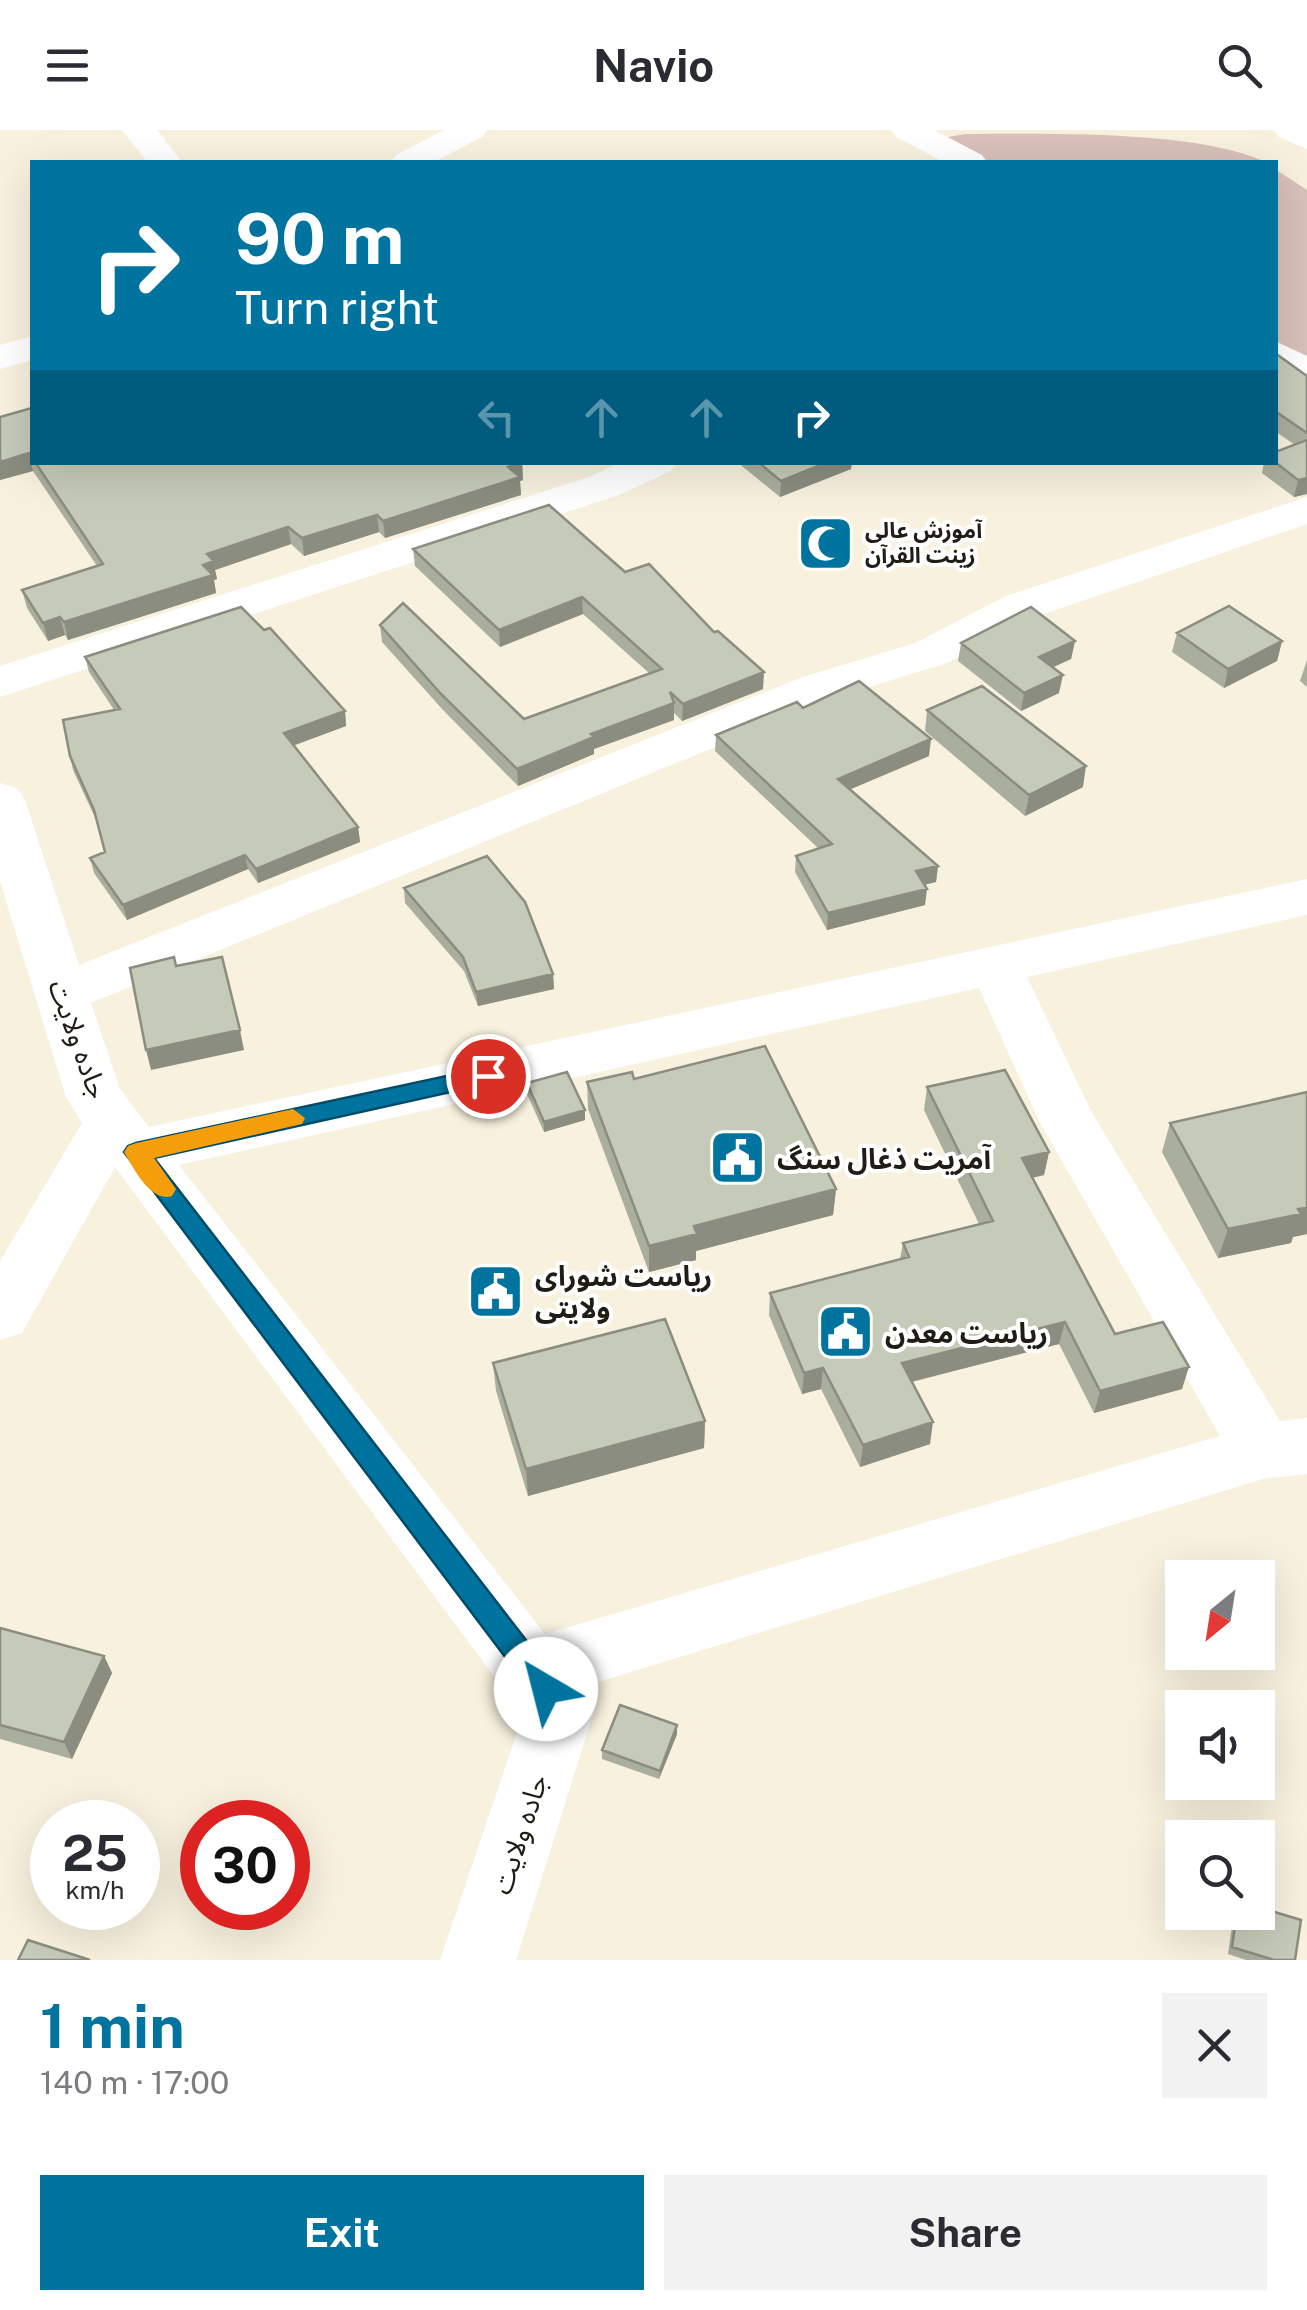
<!DOCTYPE html>
<html lang="en">
<head>
<meta charset="utf-8">
<style>
  :root { --surface:#fff; --page:#f2f2f3; --text:#2b2b33; --muted:#7c7c81; --accent:#00749e }
  body { margin:0; font-family:"Public Sans","Noto Sans Arabic",sans-serif; background:var(--page); color:var(--text); height:100vh; display:flex; flex-direction:column; font-size:38px; white-space:nowrap }
  * { box-sizing:border-box; margin:0 }
  p { font-size:32px; color:var(--muted) }
  .icon { flex:none; width:55px; height:55px; fill:none; stroke:currentColor; stroke-width:2; stroke-linecap:round; stroke-linejoin:round }
  .map { position:relative; height:1830px; overflow:hidden }
  .panel { display:flex; flex-direction:column; background:var(--surface); flex:1 }
  .panel>* { flex:none }
  .banner { position:absolute; left:30px; top:30px; width:1248px; height:305px; border-radius:0px; box-shadow:0 10px 40px #0002; background:#00749e; color:#fff; overflow:hidden }
  .needle { width:65px; rotate:210deg }
  .fabs { position:absolute; left:1165px; top:1430px; display:grid; gap:20px }
  .fabs a { display:grid; place-items:center; width:110px; height:110px; border-radius:0px; background:var(--surface); box-shadow:0 10px 40px #0002; font-size:50px }
  .speed { position:absolute; left:30px; top:1670px; display:flex; gap:20px; font-size:50px; font-weight:700; text-align:center }
  .speed>* { display:grid; place-content:center; width:130px; height:130px; border-radius:50%; background:var(--surface); box-shadow:0 10px 40px #0002; line-height:1 }
  .speed small { font-size:25px; font-weight:400 }
  .speed .limit { border:15px solid #d22; background:#fff; color:#111 }
  .pin { position:absolute; display:grid; place-items:center; width:85px; height:85px; color:#fff; margin:-42px; border:5px solid #fff; border-radius:50%; box-shadow:0 2px 10px #0007 }
  .me { position:absolute; width:110px; margin:-55px; rotate:323deg; stroke-linejoin:round; filter:drop-shadow(0 0 8px #0008) }
  .turn { display:flex; align-items:center; gap:35px; height:210px; padding:0 40px; font-size:45px }
  .turn .icon { width:130px; height:130px; stroke-width:2.5 }
  .turn b { display:block; font-size:70px; line-height:85px }
  .lanes { display:flex; align-items:center; height:95px; padding:0 40px; background:#0003; justify-content:center; gap:50px; direction:ltr }
  .lanes .off { opacity:.35 }
  .round { display:grid; place-items:center; flex:none; width:105px; height:105px; border-radius:0px; background:var(--page) }
  .head { display:flex; align-items:center; justify-content:space-between; height:170px; padding:0 40px }
  h1 { font-size:60px; font-weight:700; line-height:75px; color:var(--accent) }
  .primary-button { display:flex; gap:20px; margin-top:auto; padding:20px 40px }
  .primary-button a { flex:1; height:115px; border-radius:0px; background:var(--accent); color:#fff; font-size:40px; font-weight:700; line-height:115px; text-align:center }
  .primary-button a+a { background:var(--page); color:var(--text) }
  header { display:flex; justify-content:space-between; align-items:center; height:130px; padding:0 40px; background:var(--surface); font-size:45px; font-weight:700 }
  .map>svg:first-child { display:block }
</style>
</head>
<body>
<header><svg class="icon" aria-label="menu" viewBox="0 0 24 24"><path d="M4 6h16M4 12h16M4 18h16"/></svg>Navio<svg class="icon" aria-label="search" viewBox="0 0 24 24"><circle cx="10" cy="10" r="6"/><path d="M15 15l6 6"/></svg></header>
<div class="map">
<svg width="1307" height="1830" viewBox="0 0 1307 1830">
  <rect width="100%" height="100%" fill="#f8f1de"/>
  <path fill="#d9c0ba" d="M965,4C1048,4 1196,0 1265,32H968L931,10Z
    M1275,39L1307,60V240L1275,220Z"/>
  <g fill="none" stroke-linecap="round" stroke-linejoin="round">
    <path fill="#fff" fill-rule="evenodd" d="M122,0H157L182,32H147Z
      M444,0H487L482,7L434,32H391L396,25Z
      M891,0H934L982,25L987,32H944L896,7Z
      M1274,0H1307V19L1279,7Z
      M32,206V230L0,239V215Z
      M1275,211L1307,226V255L1275,240Z
      M621,332H677L671,341L619,365L0,567V536L589,347Z
      M1307,367V394L1038,486L947,533L837,567L91,873L120,959L149,997L1307,749V785L1027,847L1092,983L1280,1291L1307,1288V1344L1263,1349L585,1556L595,1578L516,1830H440L523,1585L115,1037L22,1203L0,1210V1131L82,993L66,967L0,751V653L17,658L25,670L79,835L803,547L915,513L1006,466ZM979,858L1039,991L1220,1306L545,1504L179,1035Z"/>
  </g>
  <path fill="#aaae9e" d="M1275,223L1307,246V364L1294,367L1262,343L1264,332H1275L1295,315L1275,301Z
    M32,278V332H522L523,350L520,351L521,365L385,408L379,402L304,426L291,414L215,440L217,449L214,450L216,463L68,510L65,505L48,511L27,478L22,460L97,436L33,341L0,350V287Z
    M737,332H852L851,339L780,367Z
    M413,419L625,442L763,559L682,591L674,583V590L594,619V624L518,656L443,580L382,512L380,495L524,589L649,543L583,484L500,517L415,436Z
    M1177,503L1282,511L1277,531L1224,558L1172,522Z
    M1075,511L1071,529L1053,537L1059,563L1021,581L958,531L961,513Z
    M85,527L345,581L346,596L294,615L358,697L360,712L258,753L248,739L127,790L94,743L90,728L105,722L98,694L73,640L70,626L114,580L89,542Z
    M1307,530V557L1300,551Z
    M803,578L929,626L850,659L938,736L936,752L924,755L925,775L827,800L795,742L796,726L818,718L715,621L716,605Z
    M927,580L1083,657L1025,686L925,601Z
    M404,758L553,844L554,859L478,876L464,841L405,773Z
    M634,949L836,1059L833,1085L696,1121V1130L649,1142L588,979L587,952Z
    M527,953L585,990L544,1002L527,964Z
    M927,957L1049,1022L1044,1045L1032,1048L1115,1204L1182,1259L1094,1283L1059,1214L912,1252L930,1314L860,1337L821,1259L802,1264L769,1185L770,1163L900,1129L903,1113L979,1094L924,980Z
    M1307,962V1104L1293,1107L1291,1113L1218,1128L1162,1022L1170,993Z
    M493,1233L705,1291L704,1318L528,1366L496,1261Z
    M0,1498L104,1526L112,1543L72,1629L0,1609Z
    M677,1595V1604L659,1649L602,1629V1620Z
    M1234,1782H1258L1295,1830H1246L1228,1824Z"/>
  <path fill="#8b8d81" d="M29,323L33,341L0,350V332Z
    M522,332L523,350L520,351L521,365L385,408L383,391Z
    M828,332H852L851,339L780,367L781,351Z
    M1307,348V364L1294,367L1298,350Z
    M377,385L379,402L304,426L302,408Z
    M288,397L291,414L215,440L217,449L214,450L216,463L68,510L64,492L203,435L207,424Z
    M582,467L583,484L500,517L499,500Z
    M60,487L65,505L48,511L43,493Z
    M1075,511L1071,529L1036,545L1039,527Z
    M1282,511L1277,531L1224,558L1228,539Z
    M764,542L763,559L682,591L683,574Z
    M1063,545L1059,563L1021,581L1024,563Z
    M674,573V590L594,619V624L518,656L517,639L591,604Z
    M345,581L346,596L287,618L284,603Z
    M931,609L929,626L837,665L838,649Z
    M1086,636L1083,657L1025,686L1029,665Z
    M358,697L360,712L258,753L256,739Z
    M245,725L248,739L127,790L123,775Z
    M938,736L936,752L914,757L916,741Z
    M927,759L925,775L827,800L828,783Z
    M553,844L554,859L478,876L476,862Z
    M240,900L244,920L151,940L146,920Z
    M585,980V990L544,1002V992Z
    M1049,1022L1044,1045L1017,1051L1022,1028Z
    M836,1059L833,1085L696,1121V1130L649,1142V1116L694,1096Z
    M1307,1078V1104L1293,1107L1291,1113L1218,1128L1228,1099Z
    M1065,1192L1059,1214L898,1255L902,1233Z
    M1189,1237L1182,1259L1094,1283L1100,1261Z
    M823,1238L821,1259L802,1264L804,1243Z
    M705,1291L704,1318L528,1366L526,1339Z
    M933,1292L930,1314L860,1337L863,1315Z
    M104,1526L112,1543L72,1629L64,1612Z
    M677,1595V1604L659,1649L660,1641Z"/>
  <path fill="#c6cab8" stroke="#8b8d81" stroke-width="2.5" d="M1275,223L1307,246V303L1275,281Z
    M32,278V329L29,323L0,332V287Z
    M1307,310V348L1298,350L1275,332V322Z
    M35,332H521L508,337L520,347L383,391L377,385L302,408L288,397L207,424L214,431L203,435L213,445L64,492L60,487L43,493L22,460L103,434Z
    M758,332H828L781,351Z
    M549,375L625,442L649,434L714,502L718,501L764,542L683,574L670,562L674,573L591,604L594,607L517,639L441,564L380,495L403,473L524,589L662,539L582,467L499,500L413,419Z
    M1229,476L1282,511L1228,539L1177,503Z
    M241,477L264,500L270,498L345,581L284,603L358,697L256,739L245,725L123,775L90,728L105,722L94,680L70,626L63,590L120,579L85,527Z
    M1031,477L1075,511L1039,527L1063,545L1024,563L961,513Z
    M859,551L931,609L838,649L938,736L916,741L927,759L828,783L796,726L832,714L716,605L797,572L803,578Z
    M982,556L1086,636L1029,665L927,580Z
    M487,726L525,772L553,844L476,862L463,827L404,758Z
    M174,827L176,836L222,827L240,900L146,920L130,838Z
    M765,916L836,1059L694,1096L697,1104L649,1116L587,952L632,942L634,949Z
    M1005,940L1049,1022L1022,1028L1115,1204L1163,1192L1189,1237L1100,1261L1065,1192L902,1233L933,1292L863,1315L823,1238L804,1243L770,1163L909,1127L903,1113L993,1091L927,957Z
    M567,942L585,980L544,992L527,953Z
    M1307,962V1078L1298,1079L1301,1084L1228,1099L1170,993Z
    M665,1189L705,1291L526,1339L493,1233Z
    M0,1498L104,1526L64,1612L0,1595Z
    M620,1575L677,1595L660,1641L602,1620Z
    M1258,1777L1301,1790L1295,1830H1274L1232,1817L1237,1782H1258Z
    M28,1810L90,1830H18Z"/>
  <path fill="#00749e" stroke="#004b67" stroke-width="2.5" d="M488,937L499,946L496,952L154,1028L556,1549L560,1559L556,1568L546,1572L536,1568L124,1022L128,1016L136,1013Z"/>
  <path fill="#f59e0b" d="M293,979L305,988L302,994L154,1028L176,1059L172,1066C151,1073 134,1039 124,1022L128,1016L136,1013Z"/>
  <defs>
    <symbol id="mosque-square" viewBox="-11 -11 22 22"><rect x="-9" y="-9" width="18" height="18" rx="4" fill="#00749e" stroke="#fff"/><path d="M3.5-4.9A6 6 0 1 0 3.5 4.9A5 5 0 1 1 3.5-4.9Z" fill="#fff"/></symbol>
    <symbol id="civic-square" viewBox="-11 -11 22 22"><rect x="-9" y="-9" width="18" height="18" rx="4" fill="#00749e" stroke="#fff"/><path d="M-.6-6.5H3V-4.5H.6V-3L4-1V1h2V6H-6V1h2V-1L-.6-3ZM-1.2 2.5V6h2.4V2.5Z" fill="#fff"/></symbol>
  </defs>
  <g fill-rule="evenodd">
    <use href="#mosque-square" x="794" y="382" width="63" height="63"/>
    <use href="#civic-square" x="706" y="996" width="63" height="63"/>
    <use href="#civic-square" x="464" y="1130" width="63" height="63"/>
    <use href="#civic-square" x="814" y="1170" width="63" height="63"/>
  </g>
  <g text-anchor="middle" dominant-baseline="central" stroke-width="8" stroke-linejoin="round" paint-order="stroke">
    <g font-size="22" font-weight="bold" fill="#1f1d16" stroke="#fff" text-anchor="start">
      <text x="865" y="400">آموزش عالی<tspan x="865" dy="25">زینت القرآن</tspan></text>
    </g>
    <g font-size="28" fill="#1f1d16" stroke="#fff">
      <text transform="translate(79 909) rotate(70)">جاده ولایت</text>
      <text transform="translate(519 1704) rotate(-72)">جاده ولایت</text>
    </g>
    <g font-size="28" font-weight="bold" fill="#1f1d16" stroke="#fff" text-anchor="start">
      <text x="777" y="1028">آمریت ذغال سنگ</text>
      <text x="535" y="1145">ریاست شورای<tspan x="535" dy="32">ولایتی</tspan></text>
      <text x="885" y="1202">ریاست معدن</text>
    </g>
  </g>
</svg>
<div class="fabs">
<a><svg class="needle" viewBox="-14 -14 28 28"><path d="M0-13l5 13h-10z" fill="#e53935"/><path d="M0 13l5-13h-10z" fill="#7c7c81"/></svg></a>
<a><svg class="icon" aria-label="sound" viewBox="0 0 24 24"><path d="M4 9h4l5-4v14l-5-4H4zM17 9q2 3 0 6"/></svg></a>
<a><svg class="icon" aria-label="search" viewBox="0 0 24 24"><circle cx="10" cy="10" r="6"/><path d="M15 15l6 6"/></svg></a>
</div>
<div class="speed"><div>25<small>km/h</small></div><div class="limit">30</div></div>
<div class="pin" style="left:488px;top:946px;background:#d93025"><svg class="icon" aria-label="arrive" viewBox="0 0 24 24"><path d="M6 21V4h12l-3 4 3 4H6"/></svg></div>
<svg class="me" style="left:546px;top:1559px" viewBox="-20 -20 40 40"><circle r="19" fill="#fff"/><path d="M0-13L10 11 0 6-10 11z" fill="#00749e"/></svg>
<div class="banner">
<div class="turn"><svg class="icon" aria-label="right" viewBox="0 0 24 24"><path d="M7 20v-9h11M14 6l5 5-5 5"/></svg><div><b>90 m</b>Turn right</div></div>
<div class="lanes"><svg class="icon off" aria-label="left" viewBox="0 0 24 24"><path d="M17 20v-9H6M10 6l-5 5 5 5"/></svg><svg class="icon off" aria-label="ahead" viewBox="0 0 24 24"><path d="M12 20V5M6 11l6-6 6 6"/></svg><svg class="icon off" aria-label="ahead" viewBox="0 0 24 24"><path d="M12 20V5M6 11l6-6 6 6"/></svg><svg class="icon" aria-label="right" viewBox="0 0 24 24"><path d="M7 20v-9h11M14 6l5 5-5 5"/></svg></div>
</div>
</div>
<section class="panel">
<div class="head"><div><h1>1 min</h1><p>140 m · 17:00</p></div><a class="round"><svg class="icon" aria-label="close" viewBox="0 0 24 24"><path d="M6 6l12 12M18 6L6 18"/></svg></a></div>
<div class="primary-button"><a>Exit</a><a>Share</a></div>
</section>
</body>
</html>
